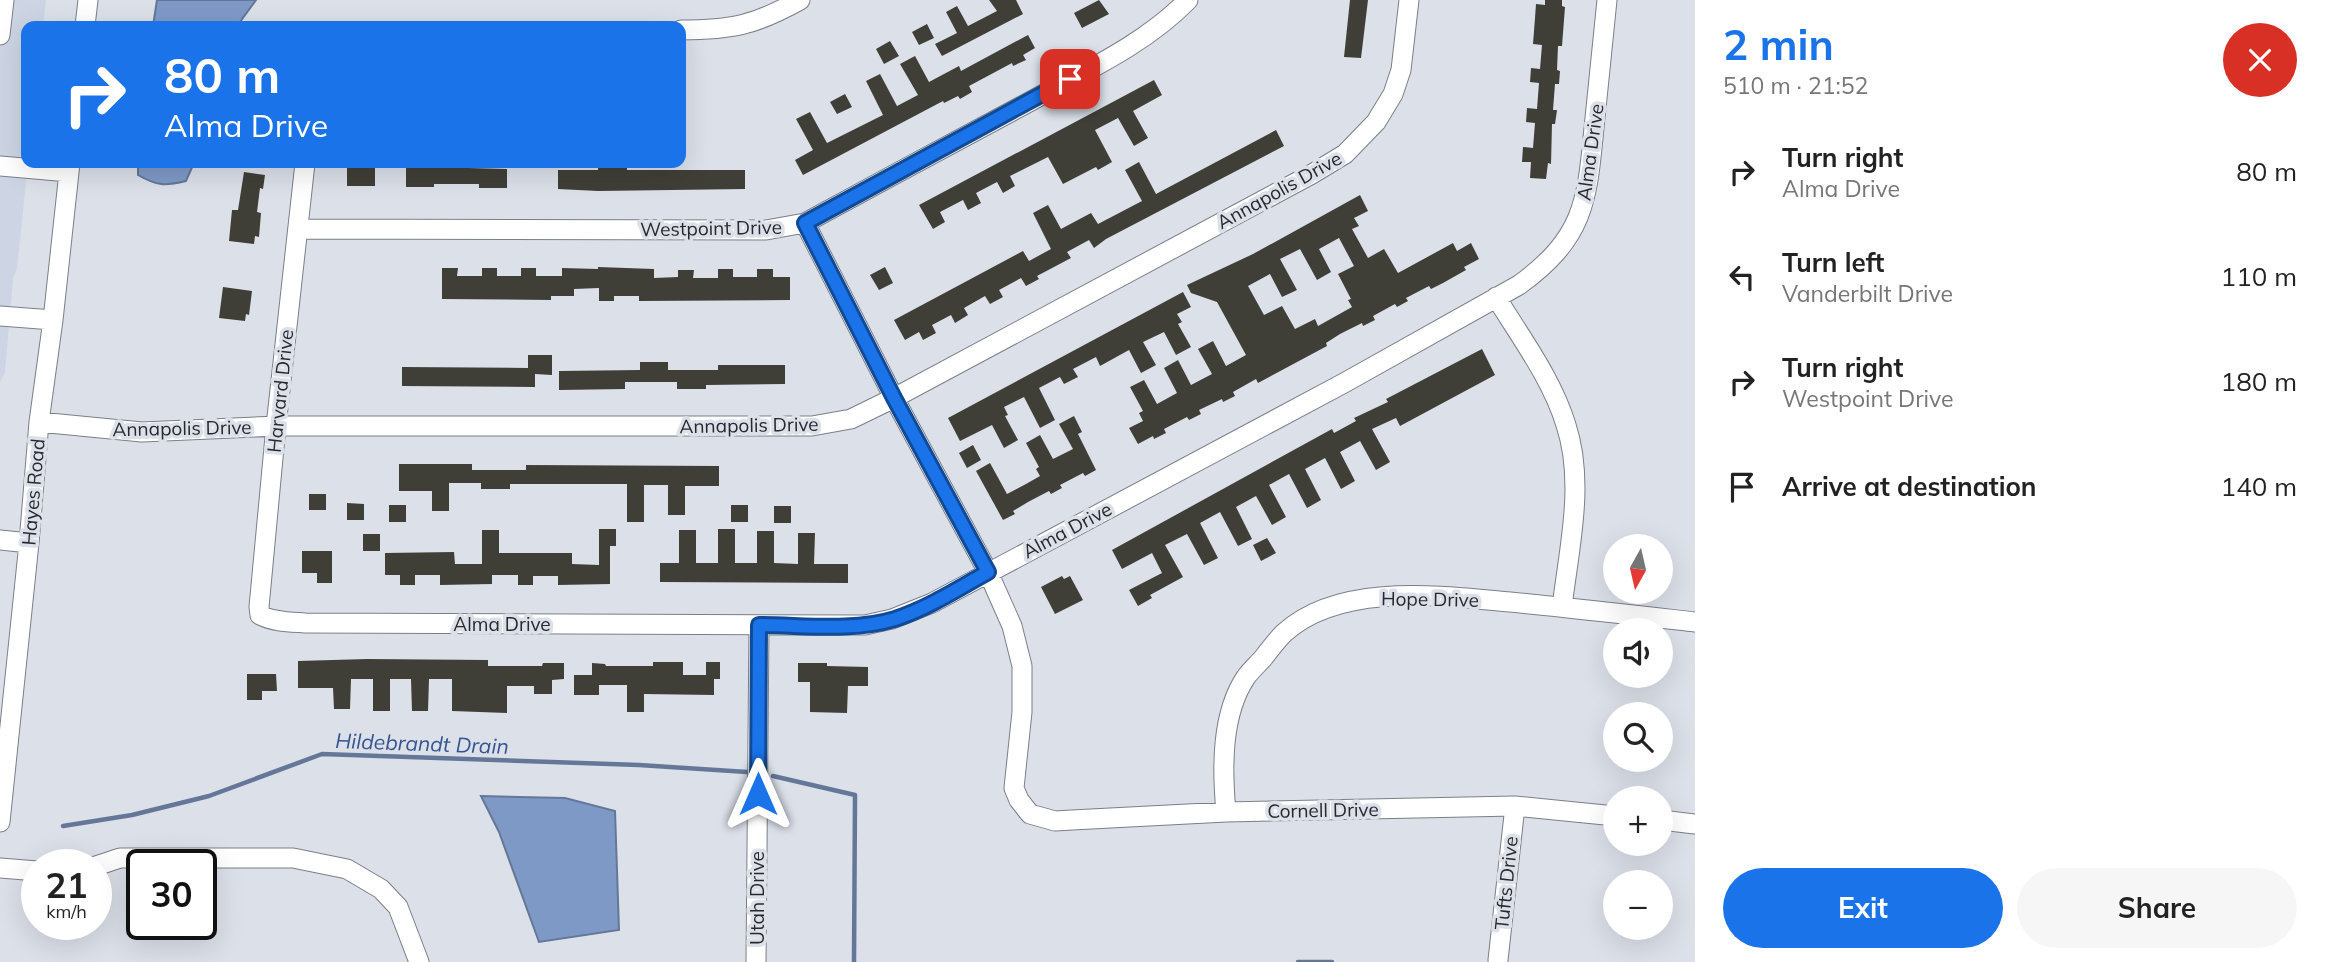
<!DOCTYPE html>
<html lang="en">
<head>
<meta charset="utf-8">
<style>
  :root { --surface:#fff; --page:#f6f6f6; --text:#222; --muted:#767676; --accent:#1a73e8 }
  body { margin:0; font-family:Mulish,sans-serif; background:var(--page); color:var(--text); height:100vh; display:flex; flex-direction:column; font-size:26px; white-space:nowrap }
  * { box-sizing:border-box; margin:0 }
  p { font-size:23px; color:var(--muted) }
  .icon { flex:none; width:38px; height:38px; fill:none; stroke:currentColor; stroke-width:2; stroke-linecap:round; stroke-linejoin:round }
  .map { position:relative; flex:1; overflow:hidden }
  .panel { display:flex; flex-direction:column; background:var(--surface); width:630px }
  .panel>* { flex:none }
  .banner { position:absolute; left:21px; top:21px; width:665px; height:147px; border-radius:14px; box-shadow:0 7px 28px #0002; background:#1a73e8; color:#fff; overflow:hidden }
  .needle { width:46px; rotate:188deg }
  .controls { position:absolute; left:1603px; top:534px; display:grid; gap:14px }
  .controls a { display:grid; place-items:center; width:70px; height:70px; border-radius:50%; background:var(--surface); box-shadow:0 7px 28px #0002; font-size:35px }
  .speed { position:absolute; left:21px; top:849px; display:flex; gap:14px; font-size:35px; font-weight:700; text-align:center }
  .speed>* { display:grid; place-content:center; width:91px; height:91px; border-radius:50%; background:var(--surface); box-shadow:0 7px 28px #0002; line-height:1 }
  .speed small { font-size:18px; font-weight:400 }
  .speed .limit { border:4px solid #111; border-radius:10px; background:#fff; color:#111 }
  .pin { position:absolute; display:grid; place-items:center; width:60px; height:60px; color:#fff; margin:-30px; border-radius:14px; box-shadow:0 4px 10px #0006 }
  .me { position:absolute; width:77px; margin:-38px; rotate:0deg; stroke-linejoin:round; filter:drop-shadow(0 0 5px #0008) }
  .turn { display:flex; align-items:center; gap:24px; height:147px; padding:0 28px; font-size:32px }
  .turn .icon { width:91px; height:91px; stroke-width:2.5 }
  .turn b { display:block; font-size:49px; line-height:60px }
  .round { display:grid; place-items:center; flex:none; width:74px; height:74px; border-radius:37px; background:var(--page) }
  .overview { display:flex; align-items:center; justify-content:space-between; height:119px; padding:0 28px }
  h1 { font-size:42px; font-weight:700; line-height:52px; color:var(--accent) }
  .cta { display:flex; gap:14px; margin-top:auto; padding:14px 28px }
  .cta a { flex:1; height:80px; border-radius:42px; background:var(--accent); color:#fff; font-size:28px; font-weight:700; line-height:80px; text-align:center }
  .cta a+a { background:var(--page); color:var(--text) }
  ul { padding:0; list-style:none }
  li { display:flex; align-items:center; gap:21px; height:105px; padding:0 28px }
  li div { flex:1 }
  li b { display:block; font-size:26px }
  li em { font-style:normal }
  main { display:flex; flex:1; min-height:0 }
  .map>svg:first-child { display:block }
</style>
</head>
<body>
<main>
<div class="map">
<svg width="1695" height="962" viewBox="0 0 1695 962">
  <rect width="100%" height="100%" fill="#dbe0e9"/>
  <path fill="#cdd5e4" d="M0,0H46L43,26H26V163H28L17,269L13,278L5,372L0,382Z"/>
  <path fill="#7f99c7" stroke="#657799" stroke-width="2" d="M157,0H256L237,26H153Z
    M138,163H194L186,181C165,186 157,186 138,175Z
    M481,796L565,798L615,811L619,930L539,942L499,832Z"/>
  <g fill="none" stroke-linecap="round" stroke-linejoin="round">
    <path stroke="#657799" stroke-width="4.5" d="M773,776L855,795L854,962
      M63,826L132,815L209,796L322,754L639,765L747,772
      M1298,962H1332"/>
  </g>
  <path fill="#403f37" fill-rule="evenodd" d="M989,0H1016L1023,14L942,56L935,44L957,33L946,12L957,6L968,26L997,11Z
    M1099,0L1109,14L1082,28L1074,13Z
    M1350,0H1368L1361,58L1344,57Z
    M1545,0H1562V6L1565,7L1562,46H1558L1557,70L1560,71L1559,84H1555L1553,110H1557L1555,124H1552L1551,164L1548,163L1546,179L1530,178L1531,162H1522L1523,147L1533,148L1535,123L1526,122L1527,108L1537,109L1539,83L1530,82L1531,68L1540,69L1542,45L1533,44L1535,18L1536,4L1545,5Z
    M927,24L934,38L919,45L912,32Z
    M1028,35L1035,48L1023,55L1026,60L1013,66L1012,63L969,86L972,92L960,99L958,96L944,103L943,101L803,175L795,160L813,150L796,119L810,112L827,143L883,115L866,81L880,74L897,106L918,95L900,64L915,56L929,82L959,66L961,71Z
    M890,41L899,56L884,64L876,49Z
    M1154,80L1162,95L1133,111L1148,138L1134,146L1118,118L1095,130L1112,162L1098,170L1096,167L1063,184L1048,157L1010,176L1015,186L1003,193L997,182L976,193L981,203L968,210L963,200L940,212L945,222L933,229L919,205Z
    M845,94L852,107L837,114L830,102Z
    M1276,130L1284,146L1106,239L1094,248L1089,240L1067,252L1071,258L1037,276L1039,279L1026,286L1021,278L999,290L1003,297L990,304L985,296L964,308L968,315L955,323L951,315L932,325L936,333L923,340L919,332L905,340L894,320L1023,251L1029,261L1051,249L1033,213L1048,205L1061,229L1091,213L1098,224L1142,201L1125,170L1139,162L1156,194Z
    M598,163H627V170H745V189L598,191L558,189V170H598Z
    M440,165H468V168L507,169V188H479V184H434V187H406V168H440Z
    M347,166H375V186H347Z
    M244,172L265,175L263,189L260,188L257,212L261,213L259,237L255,236L254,244L229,241L232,210H238Z
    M1360,195L1368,211L1354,218L1359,226L1352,229L1368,258L1384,249L1398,273L1453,243L1457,251L1471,243L1479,259L1464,267L1466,270L1443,283L1431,289L1429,286L1406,298L1408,301L1397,307L1395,304L1373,316L1375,320L1363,326L1362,323L1340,334L1326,343L1327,346L1258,383L1256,379L1233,392L1235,396L1223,402L1222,399L1199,410L1201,414L1189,420L1187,417L1164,429L1166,433L1154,439L1153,436L1138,444L1129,428L1143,421L1139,413L1143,411L1130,387L1144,380L1157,404L1177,393L1164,368L1178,360L1191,385L1212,374L1198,349L1213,341L1226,366L1246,355L1217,302L1191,293L1187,285L1253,254ZM1339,238L1354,266L1338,274L1351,299L1348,300L1352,307L1318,326L1315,319L1295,329L1282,306L1264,315L1248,286L1270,274L1282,297L1297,290L1280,259L1300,249L1317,280L1331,272L1319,249Z
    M598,267L654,269V278L678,277V270H694L693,278H718V269H733V277H757V269H773V277H790V300L639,301V296H614V301H599V288L574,289V296H551V300L442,299V268H458L457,276H482V268H497V276H521V268H536V276H562V268L598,269Z
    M885,267L893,283L879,290L870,275Z
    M223,287L252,291L249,315L246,314L245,321L219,318Z
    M1183,292L1191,307L1177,314L1182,322L1178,324L1191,347L1176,355L1164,332L1143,342L1156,365L1141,373L1129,350L1100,366L1096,357L1073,369L1078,377L1064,384L1060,377L1039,388L1055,420L1040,428L1024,397L1004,407L1008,415L1005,416L1018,440L1004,448L992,425L960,441L948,418Z
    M1482,349L1495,375L1400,426L1396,418L1372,429L1390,462L1376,470L1360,441L1340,452L1355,481L1341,489L1325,458L1305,469L1321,500L1307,508L1289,474L1269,485L1286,517L1272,525L1256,496L1236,507L1252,539L1238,546L1220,512L1200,523L1218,558L1204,565L1187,534L1165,545L1183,577L1150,595L1152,598L1138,606L1129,590L1162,573L1152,553L1122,569L1112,550L1332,429L1334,433L1356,421L1354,418L1388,402L1386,399Z
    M528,355H552V375L535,374V387L402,386V367L528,368Z
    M640,362H668V370H718V365H785V384L706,385V389H677V382H625V389L559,390V371L640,370Z
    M1074,416L1082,432L1078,434L1096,470L1085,476L1083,473L1060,485L1062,488L1051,494L1049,491L1028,502L1013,511L1015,514L1003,520L976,471L990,463L1007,494L1026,484L1040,476L1036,469L1039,467L1026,443L1040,435L1053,459L1073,449L1059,424Z
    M973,445L981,460L967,468L959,453Z
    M399,464H472V470H526V465L719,466V486H685V515H668V485H644V522H627V484H510V489H481V483H449V511H432V491H399Z
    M309,494H326V510H309Z
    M347,503L364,504V520H347Z
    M389,505H406V522H389Z
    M731,505H748V522H731Z
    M774,506H791V523H774Z
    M599,529H616V546H610V584L558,585V576H533V585H518V575H492V584L440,585V575H415V585H400V575H385V553L454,552L455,564H482V530H499V553H572V564L599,565Z
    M718,529H735V563H757V531H774V563L798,564V533H815L814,564H848V583L660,582V563H679V530H696V563H718Z
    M363,534H380V551H363Z
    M1267,538L1276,553L1261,561L1253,545Z
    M302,551H332V583H317V573H302Z
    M1062,576L1064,579L1070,576L1083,600L1055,614L1041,587Z
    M367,659L488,660V666H542L543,663H564V679L552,680V694H534V686H507V713L452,711V679H429L428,711H412L411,679H390V711H373V679H351L350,709H334L333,688H298V661Z
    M653,662H683V675H706V662H720V679H714V695L644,694V712H627V685H599V695H574V675H592V663L605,664L606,666H653Z
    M798,663H827V666L868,667V686H848L847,713L810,712V682H798Z
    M247,674H276L277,691H262V700H247Z"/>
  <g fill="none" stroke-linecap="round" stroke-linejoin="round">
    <defs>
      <path id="minor" d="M85,26L88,0
        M681,30C732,30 755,25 800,0
        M0,35L4,0
        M305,163L276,426L259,607L260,615C273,622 291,622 305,623L865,625L892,619L932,603L1344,383L1519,285C1588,235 1587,197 1595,118C1599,78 1603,39 1607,0
        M0,166L69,172
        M805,223L894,398L988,572L1012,626L1022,666V712L1014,788L1019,800L1030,814L1055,821L1072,820L1226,812L1515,806L1615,816
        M298,229L766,230L805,223C880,182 956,141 1031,101C1085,71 1144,45 1188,0
        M1496,297C1521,338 1552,379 1566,425C1585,483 1569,548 1562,607
        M0,316L53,320
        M39,422L142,432L276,426H812L851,419L894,398L1312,174L1345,154L1376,122L1393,94L1401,70L1409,0
        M0,540L29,543
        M1226,812C1222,769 1221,714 1246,677C1251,670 1258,664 1264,657C1270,649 1277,640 1284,633C1340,582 1441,596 1510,602C1572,608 1633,615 1695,622
        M1661,820L1695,824
        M0,822L29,543L39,422L53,320L70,163
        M96,866L120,858H293L347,869L381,889L398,907L419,962
        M0,868L37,871
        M1498,960L1515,806
        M756,962L759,625"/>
    </defs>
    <use href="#minor" stroke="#7b7f87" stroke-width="21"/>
    <use href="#minor" stroke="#fff" stroke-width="19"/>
  </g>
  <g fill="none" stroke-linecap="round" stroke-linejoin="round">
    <defs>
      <path id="route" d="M758,794L759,625C803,625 852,632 895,619C928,608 958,589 988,572L894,398L805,223L1070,79"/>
    </defs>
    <use href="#route" stroke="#114b97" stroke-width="18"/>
    <use href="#route" stroke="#1a73e8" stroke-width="12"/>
  </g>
  <g text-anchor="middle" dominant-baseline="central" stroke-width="7" stroke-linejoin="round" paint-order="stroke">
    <g font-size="19" fill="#28292d" stroke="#dbe0e9">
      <text transform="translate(1590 152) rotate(-82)">Alma Drive</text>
      <text transform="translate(1279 190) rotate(-29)">Annapolis Drive</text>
      <text transform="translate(711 228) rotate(-1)">Westpoint Drive</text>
      <text transform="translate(280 391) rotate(-84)">Harvard Drive</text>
      <text transform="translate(749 425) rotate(-1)">Annapolis Drive</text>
      <text transform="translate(182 428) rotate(-1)">Annapolis Drive</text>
      <text transform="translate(33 492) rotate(-85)">Hayes Road</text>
      <text transform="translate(1067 530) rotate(-28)">Alma Drive</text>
      <text transform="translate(1430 599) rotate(1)">Hope Drive</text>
      <text x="502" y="624">Alma Drive</text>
      <text transform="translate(1323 810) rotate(-1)">Cornell Drive</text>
      <text transform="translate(1506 883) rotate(-84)">Tufts Drive</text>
      <text transform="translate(757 898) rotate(-90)">Utah Drive</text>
    </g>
    <g font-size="21" font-style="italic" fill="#355490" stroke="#dbe0e9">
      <text transform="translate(422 743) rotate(2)">Hildebrandt Drain</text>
    </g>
  </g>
</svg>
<div class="controls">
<a><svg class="needle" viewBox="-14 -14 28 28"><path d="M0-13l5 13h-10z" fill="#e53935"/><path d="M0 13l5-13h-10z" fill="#767676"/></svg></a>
<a><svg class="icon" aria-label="sound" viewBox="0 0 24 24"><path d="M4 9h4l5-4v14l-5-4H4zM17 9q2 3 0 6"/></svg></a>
<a><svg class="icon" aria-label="search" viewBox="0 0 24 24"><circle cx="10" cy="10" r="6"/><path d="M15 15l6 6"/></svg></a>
<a>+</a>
<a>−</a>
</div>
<div class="speed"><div>21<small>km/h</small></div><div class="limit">30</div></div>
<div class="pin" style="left:1070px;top:79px;background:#d93025"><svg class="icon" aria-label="arrive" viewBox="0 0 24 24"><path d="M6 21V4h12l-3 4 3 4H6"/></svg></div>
<svg class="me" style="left:758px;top:794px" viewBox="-20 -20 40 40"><path d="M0-17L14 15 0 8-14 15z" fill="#1a73e8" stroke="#fff" stroke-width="4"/></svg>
<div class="banner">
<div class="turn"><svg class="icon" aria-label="right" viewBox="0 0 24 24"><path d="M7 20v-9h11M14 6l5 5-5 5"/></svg><div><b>80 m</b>Alma Drive</div></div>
</div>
</div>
<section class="panel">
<div class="overview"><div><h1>2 min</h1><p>510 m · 21:52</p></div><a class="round" style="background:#d93025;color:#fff"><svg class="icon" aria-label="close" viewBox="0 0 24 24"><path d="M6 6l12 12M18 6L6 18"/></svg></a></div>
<ul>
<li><svg class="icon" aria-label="right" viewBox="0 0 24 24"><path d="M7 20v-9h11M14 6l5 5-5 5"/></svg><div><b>Turn right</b><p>Alma Drive</p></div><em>80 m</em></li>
<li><svg class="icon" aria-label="left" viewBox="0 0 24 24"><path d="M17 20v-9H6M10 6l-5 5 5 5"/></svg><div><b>Turn left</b><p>Vanderbilt Drive</p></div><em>110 m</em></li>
<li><svg class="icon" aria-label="right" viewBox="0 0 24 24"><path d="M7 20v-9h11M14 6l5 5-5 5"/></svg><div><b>Turn right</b><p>Westpoint Drive</p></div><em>180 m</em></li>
<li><svg class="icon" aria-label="arrive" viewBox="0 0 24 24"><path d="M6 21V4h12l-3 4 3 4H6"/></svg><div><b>Arrive at destination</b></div><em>140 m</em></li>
</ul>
<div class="cta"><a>Exit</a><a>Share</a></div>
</section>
</main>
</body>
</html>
